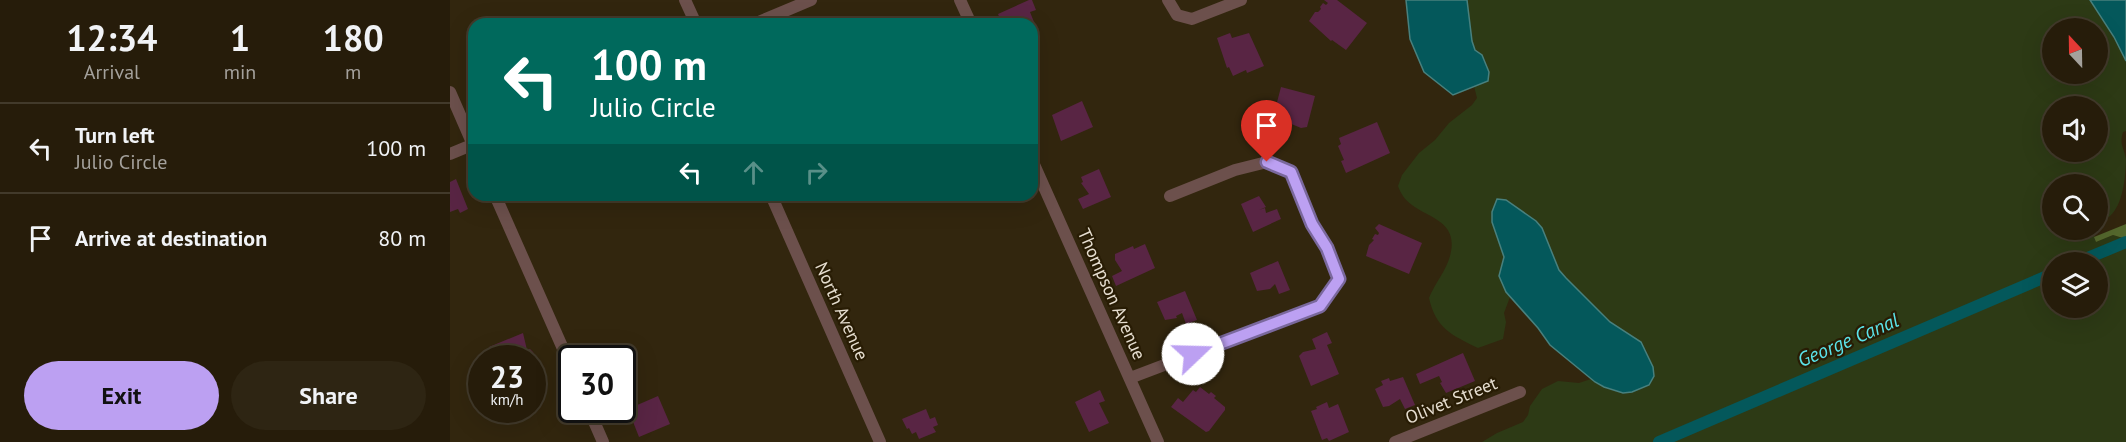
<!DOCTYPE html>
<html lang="en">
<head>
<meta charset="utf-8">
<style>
  :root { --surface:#261c0a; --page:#2e2513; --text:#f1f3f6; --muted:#a4a19c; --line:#423a2b; --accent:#bca0f2 }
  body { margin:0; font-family:"PT Sans",sans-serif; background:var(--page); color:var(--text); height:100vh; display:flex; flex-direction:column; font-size:22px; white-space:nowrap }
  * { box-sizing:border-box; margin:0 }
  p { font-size:20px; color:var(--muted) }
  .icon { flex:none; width:33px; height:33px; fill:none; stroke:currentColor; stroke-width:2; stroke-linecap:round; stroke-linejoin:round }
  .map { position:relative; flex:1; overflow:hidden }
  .drawer { display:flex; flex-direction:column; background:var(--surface); width:450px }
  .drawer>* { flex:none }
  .banner { position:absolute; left:18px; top:18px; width:570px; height:183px; border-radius:18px; box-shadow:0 6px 24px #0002,0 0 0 2px var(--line); background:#00695c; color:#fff; overflow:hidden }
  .needle { width:39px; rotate:338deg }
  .fabs { position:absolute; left:1592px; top:18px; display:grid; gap:12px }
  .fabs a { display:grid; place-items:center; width:66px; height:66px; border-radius:50%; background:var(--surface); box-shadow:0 6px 24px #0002,0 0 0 2px var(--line); font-size:30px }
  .speed { position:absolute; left:18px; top:345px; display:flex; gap:12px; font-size:30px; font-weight:700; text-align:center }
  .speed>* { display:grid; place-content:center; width:78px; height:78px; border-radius:50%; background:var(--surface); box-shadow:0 6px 24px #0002,0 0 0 2px var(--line); line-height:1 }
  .speed small { font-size:15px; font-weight:400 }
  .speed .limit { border:3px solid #111; border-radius:9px; background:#fff; color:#111 }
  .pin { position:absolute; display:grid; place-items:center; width:51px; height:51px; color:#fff; margin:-62px -26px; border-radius:50% 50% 50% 0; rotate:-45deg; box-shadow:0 0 6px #0007 }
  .pin .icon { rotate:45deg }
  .me { position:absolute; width:66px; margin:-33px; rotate:69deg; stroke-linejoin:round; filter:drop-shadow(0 0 4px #0008) }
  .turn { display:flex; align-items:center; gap:21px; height:126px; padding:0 24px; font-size:27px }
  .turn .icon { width:78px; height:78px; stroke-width:2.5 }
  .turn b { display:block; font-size:42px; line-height:51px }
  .lanes { display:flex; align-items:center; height:57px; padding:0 24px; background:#0003; justify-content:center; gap:30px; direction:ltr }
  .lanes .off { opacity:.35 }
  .eta { display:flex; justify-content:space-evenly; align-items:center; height:102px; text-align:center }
  .eta b { font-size:36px; font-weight:600; line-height:42px }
  .cta { display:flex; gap:12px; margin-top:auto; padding:12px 24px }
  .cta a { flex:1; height:69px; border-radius:36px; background:var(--accent); color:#111; font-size:24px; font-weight:600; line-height:69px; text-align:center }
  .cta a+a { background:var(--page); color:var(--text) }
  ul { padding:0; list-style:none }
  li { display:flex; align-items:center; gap:18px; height:90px; padding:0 24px; border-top:2px solid var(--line) }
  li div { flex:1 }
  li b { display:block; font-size:22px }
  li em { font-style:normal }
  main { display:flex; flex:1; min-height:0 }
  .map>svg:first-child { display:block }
</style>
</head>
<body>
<main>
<section class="drawer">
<div class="eta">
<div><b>12:34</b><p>Arrival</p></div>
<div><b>1</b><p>min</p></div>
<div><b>180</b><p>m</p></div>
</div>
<ul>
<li><svg class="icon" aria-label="left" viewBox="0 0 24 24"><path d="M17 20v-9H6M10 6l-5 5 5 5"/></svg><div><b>Turn left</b><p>Julio Circle</p></div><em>100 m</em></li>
<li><svg class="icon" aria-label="arrive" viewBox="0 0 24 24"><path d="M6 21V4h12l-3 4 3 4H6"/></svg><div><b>Arrive at destination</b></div><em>80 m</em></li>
</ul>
<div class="cta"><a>Exit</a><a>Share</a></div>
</section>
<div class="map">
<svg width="1676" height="442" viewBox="0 0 1676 442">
  <rect width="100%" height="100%" fill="#32260e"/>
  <path fill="#2d3a15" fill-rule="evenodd" d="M1017,0H1640L1664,37L1676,61V131L1673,132C1669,145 1674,147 1676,159C1676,175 1673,205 1660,216C1656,219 1651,220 1647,222V184H1602V230H1643L1646,242L1663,235L1676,239V442H1032L1047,433L1073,422L1078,415L1080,406L1092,389L1108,381L1129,383L1141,379C1161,395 1177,394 1199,385L1203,367L1196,350L1184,337L1160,322L1122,285L1109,271L1092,228L1086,221L1056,200L1045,203L1042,222L1054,257L1049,276L1056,292L1060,297L1054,313L1056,322L1053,339L1028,348C1002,335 986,329 979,298C985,283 996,271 1000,256C1009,222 981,219 962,205C955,200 951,194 948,186L952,175L969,153L985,140L999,123L1022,105L1027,98L1024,86L1038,81C1039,72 1037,60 1031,54C1026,48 1028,54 1024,47C1022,42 1016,5 1017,0ZM1602,28H1647V74H1602ZM1602,106H1647V152H1602ZM1602,262H1647V308H1602Z"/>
  <path fill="#54682d" d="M1676,224V239L1663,235L1646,242L1644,237Z"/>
  <path fill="#04585b" stroke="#48807e" stroke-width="1.5" d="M956,0H1017L1022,41L1025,50L1032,55L1039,72L1038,81L1003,95L974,72L960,39Z
    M1640,0H1676V61L1664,37Z
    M1047,199L1056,200L1086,221L1092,228L1109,270L1116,278L1160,322L1191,342L1203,367L1204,376L1199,385L1182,392L1173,393L1154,387L1145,382L1100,345L1088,328L1056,292L1049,276L1054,257L1042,222V212Z"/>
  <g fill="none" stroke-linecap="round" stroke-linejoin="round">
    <path stroke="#04585b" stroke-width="12" d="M1628,262L1676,242
      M1209,442L1602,274"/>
  </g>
  <path fill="#592544" d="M579,0H582L586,10L580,12L588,32L582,35V24H560L559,22L552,24L548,14Z
    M874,0H887L917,23L896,50L882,40L881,41L859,21L865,12H868L871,9L870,7L873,3L876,5L878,3Z
    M780,33L782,38L799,33L814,66L797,73L796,70L783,76L779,67L777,68L767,38Z
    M831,87L865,96L857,127L851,128L839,123L836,133L820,129Z
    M632,101L643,127L611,141L602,115Z
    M927,122L940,153L896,173L891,161L894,160L888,146L891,144L889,138Z
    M649,169L661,197L633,209L628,199L639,194L631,183L633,182L631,177Z
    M6,179L18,209L10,213L8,209L0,212V182Z
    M809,196L816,207L809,210L815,208L816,213L827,209L831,219L803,232L791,204Z
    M929,224L972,243L959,274L916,256L919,245L924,240L922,239L925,234L928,235L929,233L925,228Z
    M695,244L705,268L666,286L662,276L672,271L665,260V254L683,246L684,249Z
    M828,261L840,290L829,294L825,284L820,289L807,291L800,273Z
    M735,291L747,320L736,324L732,313L726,316L727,318L715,320L707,302Z
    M877,332L882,343L877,345L889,374L861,386L849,356L853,352L866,349L862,339Z
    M73,333L77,350L80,349L83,352L87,362L82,364V358H44L39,347Z
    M1013,353L1025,381L996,393L990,383L992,382L989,376L970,384L966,374Z
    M953,377L965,405L955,409L950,399L939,406L933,407L925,389L933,385L931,381L939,378L940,381Z
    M750,387L759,394L761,392L766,396L764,398L775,407V410L759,431L756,432L721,407L728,398L733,402L743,390L746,392Z
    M650,390L655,401L649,403L659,423L639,432L625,402Z
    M208,396L220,424L189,437L178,409Z
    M877,402L879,408L888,404L899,432L879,441L877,438L872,440L861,411L867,409L866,407Z
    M476,409L480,419L485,417L488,425L483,427L486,432L469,439L466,432L462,434L459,428L457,429L452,419Z"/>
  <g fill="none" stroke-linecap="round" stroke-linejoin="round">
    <path stroke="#6c504c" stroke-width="12" d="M235,0L246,24
      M510,0L521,24
      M718,0L727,15L742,19L791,0
      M304,24L361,0
      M0,92L24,147
      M0,154L24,144
      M582,160L708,442
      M45,195L122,369
      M321,195L430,442
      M680,378L870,306L889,279L877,248L862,224L841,172L817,162L785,170L720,196
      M139,410L153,442
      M945,442L1070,392"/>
  </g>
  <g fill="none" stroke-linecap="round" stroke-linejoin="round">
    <defs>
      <path id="route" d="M743,354L870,306L889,279L877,248L862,224L841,172L817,162"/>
    </defs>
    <use href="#route" stroke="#7a689d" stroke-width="15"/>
    <use href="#route" stroke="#bca0f2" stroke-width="10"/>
  </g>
  <g text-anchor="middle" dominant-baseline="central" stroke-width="4.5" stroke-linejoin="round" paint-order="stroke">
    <g font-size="18" fill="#e6ded0" stroke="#281c04">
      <text transform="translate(662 294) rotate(66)">Thompson Avenue</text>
      <text transform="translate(392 311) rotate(66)">North Avenue</text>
      <text transform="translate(1001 400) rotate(-22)">Olivet Street</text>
    </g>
    <g font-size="20" font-style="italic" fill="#5be3e9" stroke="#281c04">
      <text transform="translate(1398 340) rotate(-23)">George Canal</text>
    </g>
  </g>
</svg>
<div class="fabs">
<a><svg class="needle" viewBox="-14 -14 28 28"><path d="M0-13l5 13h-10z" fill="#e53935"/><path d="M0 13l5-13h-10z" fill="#a4a19c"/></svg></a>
<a><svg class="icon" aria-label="sound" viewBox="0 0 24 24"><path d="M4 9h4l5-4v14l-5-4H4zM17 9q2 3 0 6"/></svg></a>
<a><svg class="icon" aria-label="search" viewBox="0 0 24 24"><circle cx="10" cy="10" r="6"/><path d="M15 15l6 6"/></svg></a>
<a><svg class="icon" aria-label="layers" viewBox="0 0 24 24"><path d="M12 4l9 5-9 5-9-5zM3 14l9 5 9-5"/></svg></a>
</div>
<div class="speed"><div>23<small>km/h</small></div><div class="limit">30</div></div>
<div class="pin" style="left:817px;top:162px;background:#d93025"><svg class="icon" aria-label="arrive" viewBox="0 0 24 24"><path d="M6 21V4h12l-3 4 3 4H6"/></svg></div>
<svg class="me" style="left:743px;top:354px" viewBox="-20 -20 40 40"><circle r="19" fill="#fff"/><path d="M0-13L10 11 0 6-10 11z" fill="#bca0f2"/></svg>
<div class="banner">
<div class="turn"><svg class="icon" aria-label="left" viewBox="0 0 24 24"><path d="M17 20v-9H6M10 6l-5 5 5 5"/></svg><div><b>100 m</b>Julio Circle</div></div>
<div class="lanes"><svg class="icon" aria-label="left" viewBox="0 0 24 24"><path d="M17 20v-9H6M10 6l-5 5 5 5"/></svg><svg class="icon off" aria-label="ahead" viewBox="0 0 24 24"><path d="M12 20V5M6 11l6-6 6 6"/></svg><svg class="icon off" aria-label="right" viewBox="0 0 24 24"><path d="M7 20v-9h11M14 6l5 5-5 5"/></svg></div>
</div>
</div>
</main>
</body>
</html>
